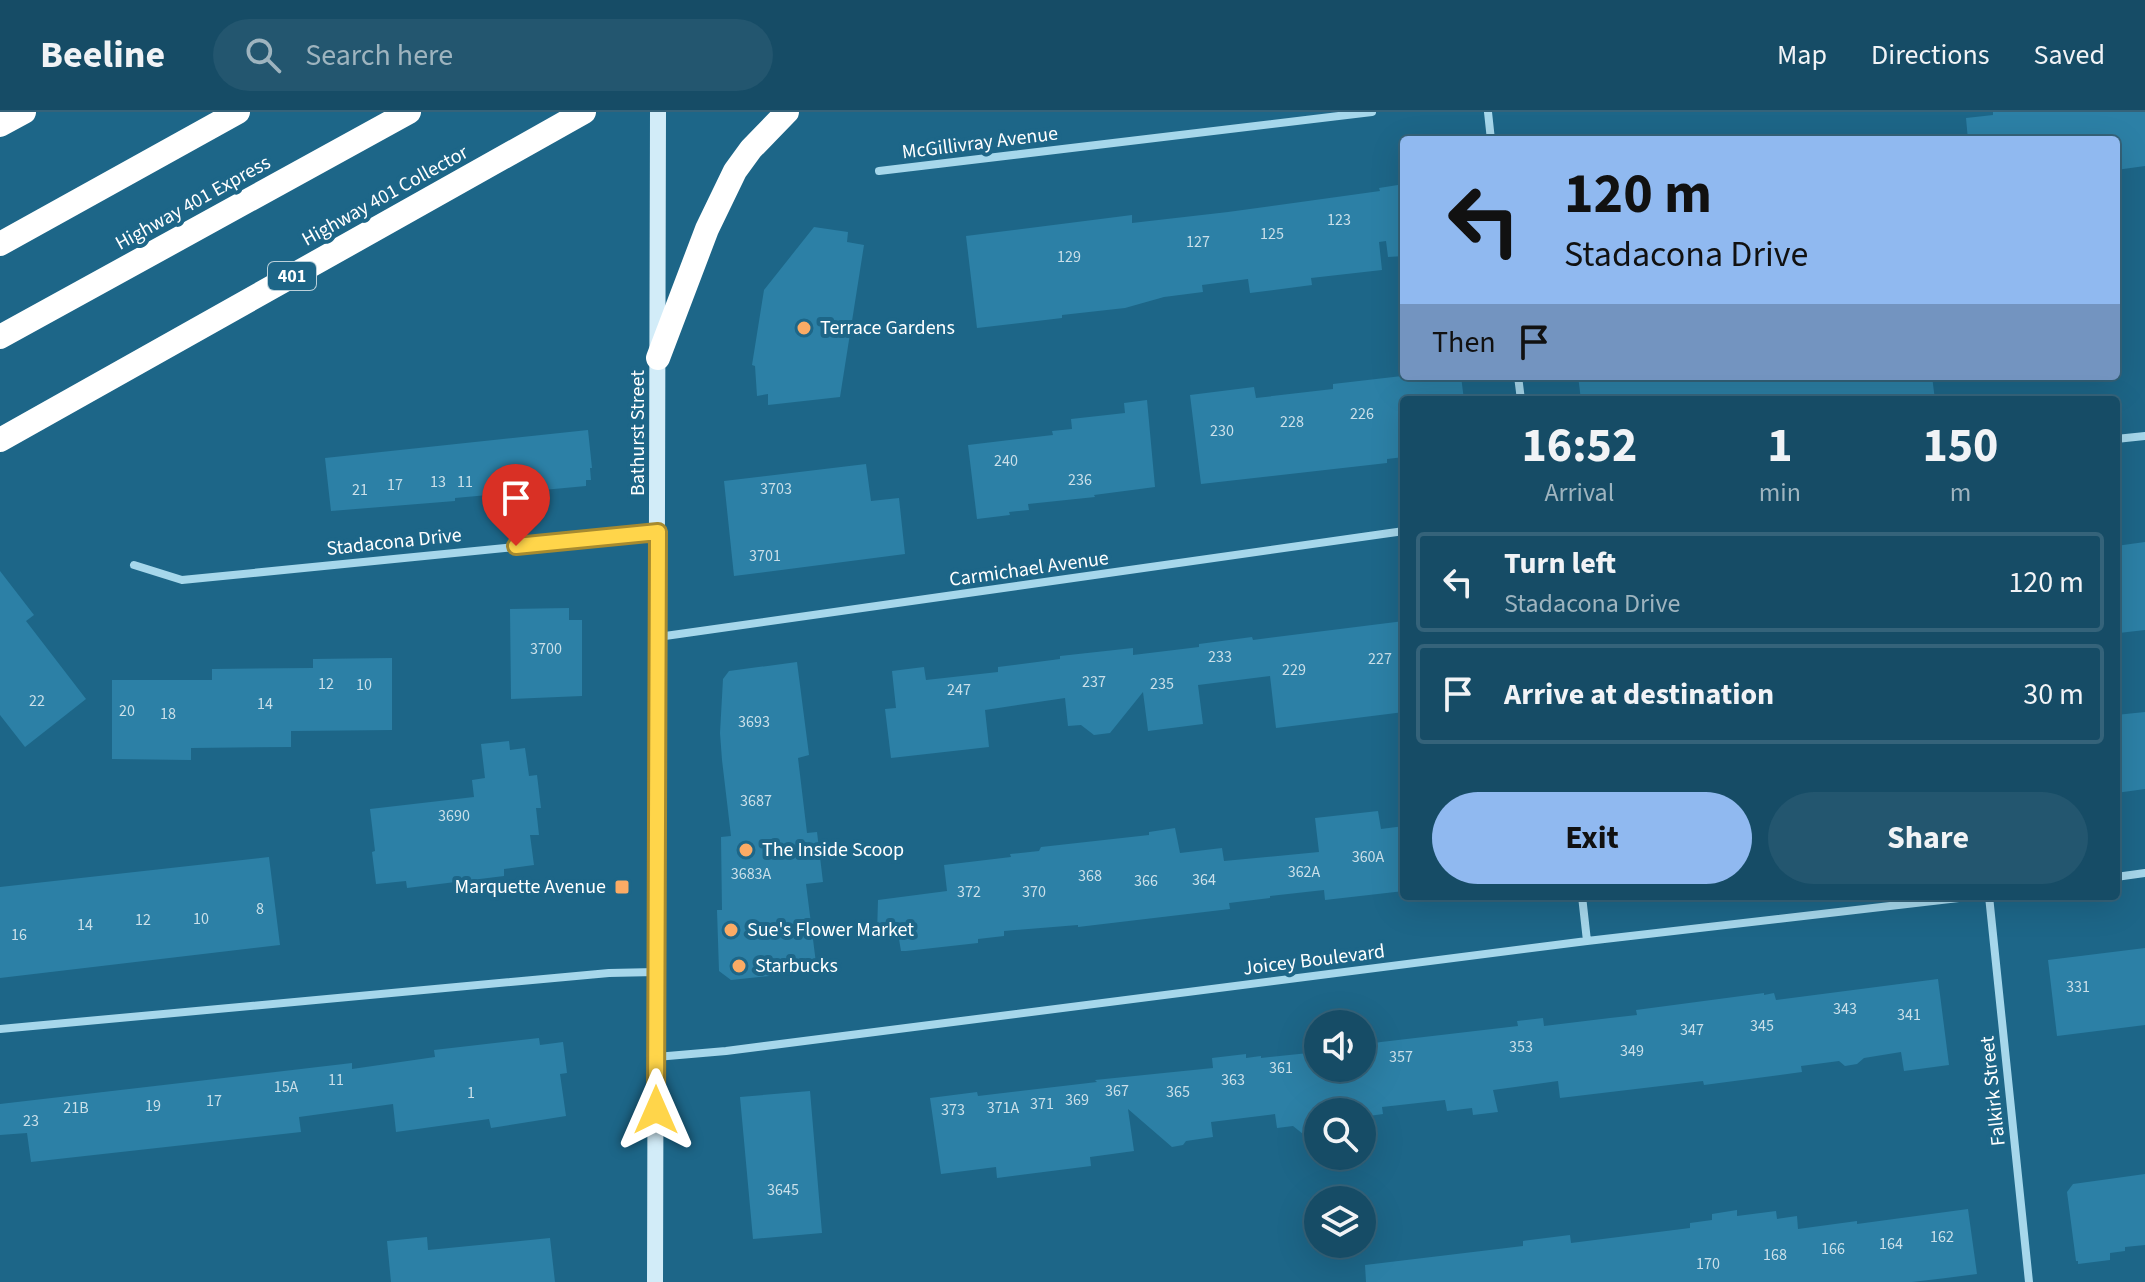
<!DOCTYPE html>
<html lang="en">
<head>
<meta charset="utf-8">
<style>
  :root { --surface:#164c66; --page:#23566f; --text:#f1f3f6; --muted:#9eb4bf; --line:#35637a; --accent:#90b9f0 }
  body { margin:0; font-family:"Source Sans 3",sans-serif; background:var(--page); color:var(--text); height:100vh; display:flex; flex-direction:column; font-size:30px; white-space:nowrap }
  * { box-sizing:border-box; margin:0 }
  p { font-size:26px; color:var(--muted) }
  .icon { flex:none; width:44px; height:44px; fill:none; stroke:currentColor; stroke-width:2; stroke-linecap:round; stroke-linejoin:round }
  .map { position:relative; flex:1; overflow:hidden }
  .drawer { position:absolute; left:1400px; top:284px; width:720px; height:504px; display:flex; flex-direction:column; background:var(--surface); border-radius:8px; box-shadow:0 8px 32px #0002,0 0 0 2px var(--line) }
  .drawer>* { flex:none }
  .hud { position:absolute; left:1400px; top:24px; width:720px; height:244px; border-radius:8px; box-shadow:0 8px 32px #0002,0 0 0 2px var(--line); background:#90b9f0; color:#111; overflow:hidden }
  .buttons { position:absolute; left:1304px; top:898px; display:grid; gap:16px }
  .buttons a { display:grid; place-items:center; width:72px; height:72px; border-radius:50%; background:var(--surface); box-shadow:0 8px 32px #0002,0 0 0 2px var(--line); font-size:40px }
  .pin { position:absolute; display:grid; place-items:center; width:68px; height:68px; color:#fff; margin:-82px -34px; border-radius:50% 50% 50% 0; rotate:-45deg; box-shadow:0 0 8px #0007 }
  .pin .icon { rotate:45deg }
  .me { position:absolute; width:88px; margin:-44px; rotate:0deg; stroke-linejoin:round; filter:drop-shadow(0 0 6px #0008) }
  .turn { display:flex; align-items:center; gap:28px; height:168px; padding:0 32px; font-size:36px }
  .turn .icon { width:104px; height:104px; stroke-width:2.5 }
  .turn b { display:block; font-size:56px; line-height:68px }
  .then { display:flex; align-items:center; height:76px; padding:0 32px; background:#0003; gap:16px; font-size:30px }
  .eta { display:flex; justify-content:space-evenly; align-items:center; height:136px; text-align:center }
  .eta b { font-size:48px; font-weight:700; line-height:56px }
  .primary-button { display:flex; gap:16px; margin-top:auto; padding:16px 32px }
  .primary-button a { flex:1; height:92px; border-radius:48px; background:var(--accent); color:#111; font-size:32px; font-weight:700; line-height:92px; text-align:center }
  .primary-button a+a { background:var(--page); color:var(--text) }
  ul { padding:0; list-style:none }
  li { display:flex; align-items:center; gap:24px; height:100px; margin:0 16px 12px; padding:0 16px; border:4px solid var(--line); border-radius:8px }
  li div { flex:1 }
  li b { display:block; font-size:30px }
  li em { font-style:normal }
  header { display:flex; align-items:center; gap:48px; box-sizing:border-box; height:112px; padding:0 40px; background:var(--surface); border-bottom:2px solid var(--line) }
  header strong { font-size:38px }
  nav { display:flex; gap:44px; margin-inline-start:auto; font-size:28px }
  .search { width:560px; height:72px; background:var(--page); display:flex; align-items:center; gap:20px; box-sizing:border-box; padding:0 28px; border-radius:44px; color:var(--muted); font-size:30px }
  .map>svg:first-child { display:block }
</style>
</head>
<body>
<header>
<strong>Beeline</strong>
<div class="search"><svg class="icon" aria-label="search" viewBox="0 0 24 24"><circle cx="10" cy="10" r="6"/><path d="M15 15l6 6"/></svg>Search here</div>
<nav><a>Map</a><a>Directions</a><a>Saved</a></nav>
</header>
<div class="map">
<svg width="2145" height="1170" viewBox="0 0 2145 1170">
  <rect width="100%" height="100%" fill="#1d6688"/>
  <path fill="#2c80a6" d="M1993,0H2145V54L2116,58V28H1968L1966,6L1993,3Z
    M1404,72V144L1388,145L1386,129L1379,130L1382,158L1311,166L1312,173L1250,181L1248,167L1202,173L1203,180L1164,185L1125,196L1062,203V206L977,216L966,124L1132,103V111L1228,100L1380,79L1379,76Z
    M814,115L848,120L847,130L864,133L840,285L768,293V282L757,284L755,254L752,253L764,178Z
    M1402,264H1461L1464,288H1399L1404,325V345L1387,347V351L1201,372L1190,283L1254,275L1256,286L1333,277V272Z
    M1578,264H1932L1935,288H1581Z
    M1147,288L1155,375L1094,383L1095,385L1028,392L1029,398L1009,400L1010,403L977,407L968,333L1053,323L1052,319L1072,317L1071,307L1125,301L1124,291Z
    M588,318L592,356H590L591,368H586V374L455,386V389L331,399L325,346Z
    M866,352L871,389L899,386L905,442L734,464L724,369Z
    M2145,430V518L2119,521L2116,497V434Z
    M0,459L34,503L26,509L86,587L25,635L0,603Z
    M569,496V508H582V584L511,587L510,497Z
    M1404,509V600L1276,616L1270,564L1198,573L1203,612L1148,619L1143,580L1110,621L1094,623L1081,613L1068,614L1065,586L985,598L989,635L891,646L885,597L896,596L892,559L924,555L926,568L998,560V555L1060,547V544L1133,536V543L1199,535V532L1252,525L1253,528Z
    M392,546V618L291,619V635L191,636V648L112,647V568H212V557L313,556V547Z
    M797,550L809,643L798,646L807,721L817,720L823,770L806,772L817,859L731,868L719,859L717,798H722L721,725L731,724L722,648L720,621L723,567L729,559Z
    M2145,600V677L2116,681V603Z
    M509,629L510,638L525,636L529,664L537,663L541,696H536L539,723H530L534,753L504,757V764L407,776L406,769L376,772L372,740L375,739L370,697L474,685L472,668L485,666L481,632Z
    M1378,699L1381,717L1404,714V779L1325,788L1324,778L1270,784V786L1229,791L1230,797L1078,815V813L1004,819V824L978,827V831L906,839H901L898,821L877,822L878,788L947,779L944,753L1011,745L1010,742L1039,739L1041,735L1149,723V720L1175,716L1180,741L1222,736L1224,749L1319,740L1315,706Z
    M269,745L280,833L0,866V775Z
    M2145,836V913L2057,924L2048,848Z
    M1938,867L1949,953L1904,959L1901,940L1864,946L1857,952L1845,954L1839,949L1801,954L1802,960L1704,973L1703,969L1560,986L1558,969L1493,978L1498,1000L1473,1003L1472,996L1447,999L1445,988L1382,995L1383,1002L1362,1005V1000H1318V1011L1313,1012L1303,1022L1293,1014L1277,1016L1275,1002L1211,1010L1213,1025L1186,1029L1183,1033L1172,1035L1128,997L1134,1039L1090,1045L1091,1054L997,1066L996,1055L941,1062L930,986L977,980L978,984L1097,970L1095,968L1213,956L1212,946L1246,942V946L1261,944V946L1318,940V956H1362V933L1381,930L1518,914L1517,909L1543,906L1544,914L1610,906L1637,903L1636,898L1764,881V883L1774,881L1776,888Z
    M539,926L540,933L563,930L567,961L560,962L566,1004L491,1016L489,1007L396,1020L393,992L299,1005L301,1020L31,1050L27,1021L0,1023V992L352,951V957L435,945L434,938Z
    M810,979L822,1121L753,1127L740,985Z
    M2145,1062V1133L2125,1135V1139L2110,1141V1148L2078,1152V1149H2076L2067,1080L2073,1072Z
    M1968,1097L1977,1162L1946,1166L1912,1170H1366L1365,1153L1523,1134V1129L1570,1123L1571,1131L1690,1116V1111L1712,1108V1102L1737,1098V1104L1776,1099L1777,1107L1797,1104L1798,1117L1857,1109V1112Z
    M427,1125L428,1138L550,1126L555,1170H391L387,1129Z"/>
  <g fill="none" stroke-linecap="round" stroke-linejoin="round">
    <path stroke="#a6d7eb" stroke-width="8" d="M1488,0L1491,28
      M879,59L1372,0
      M1518,264L1521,288
      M2116,327L2145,324
      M134,453L182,468L657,421
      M658,525L1404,419
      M2116,765L2145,761
      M1582,784L1587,829
      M1989,784L2029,1170
      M0,917L609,861L656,860
      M656,945L726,939L1587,829L1976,784"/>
    <path stroke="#d2ecf8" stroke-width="16" d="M655,1170L658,0"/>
    <path stroke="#fff" stroke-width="24" d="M0,13L24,0
      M0,132L238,0
      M0,225L409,0
      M658,246L707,117L735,59L751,37L787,0
      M0,328L584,0"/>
  </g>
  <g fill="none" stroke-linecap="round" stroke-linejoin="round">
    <defs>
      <path id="route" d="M516,434L658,420L656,998"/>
    </defs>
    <use href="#route" stroke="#a68a30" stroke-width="20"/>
    <use href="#route" stroke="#ffd54a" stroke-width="14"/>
  </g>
  <g fill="#fbab65" stroke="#1d6688" stroke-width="3">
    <circle cx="804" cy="216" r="8"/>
    <circle cx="746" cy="738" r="8"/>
    <rect x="614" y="767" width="16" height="16" rx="4"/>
    <circle cx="731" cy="818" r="8"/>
    <circle cx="739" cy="854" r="8"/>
  </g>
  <g text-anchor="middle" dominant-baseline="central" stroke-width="8" stroke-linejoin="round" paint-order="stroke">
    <g font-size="16" fill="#cadfe9">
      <text x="1339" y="108">123</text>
      <text x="1272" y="122">125</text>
      <text x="1198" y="130">127</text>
      <text x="1069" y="145">129</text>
      <text x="1362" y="302">226</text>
      <text x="1292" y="310">228</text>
      <text x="1222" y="319">230</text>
      <text x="1006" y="349">240</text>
      <text x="1080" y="368">236</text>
      <text x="438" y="370">13</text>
      <text x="465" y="370">11</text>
      <text x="395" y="373">17</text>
      <text x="776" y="377">3703</text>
      <text x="360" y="378">21</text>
      <text x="765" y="444">3701</text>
      <text x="546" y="537">3700</text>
      <text x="1220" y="545">233</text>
      <text x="1380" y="547">227</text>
      <text x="1294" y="558">229</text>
      <text x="1094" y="570">237</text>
      <text x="326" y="572">12</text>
      <text x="1162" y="572">235</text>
      <text x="364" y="573">10</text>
      <text x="959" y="578">247</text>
      <text x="37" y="589">22</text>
      <text x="265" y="592">14</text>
      <text x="127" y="599">20</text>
      <text x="168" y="602">18</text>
      <text x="754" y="610">3693</text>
      <text x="756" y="689">3687</text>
      <text x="454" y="704">3690</text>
      <text x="1368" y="745">360A</text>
      <text x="1304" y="760">362A</text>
      <text x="751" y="762">3683A</text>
      <text x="1090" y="764">368</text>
      <text x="1204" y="768">364</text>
      <text x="1146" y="769">366</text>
      <text x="969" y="780">372</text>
      <text x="1034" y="780">370</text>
      <text x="260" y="797">8</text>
      <text x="201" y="807">10</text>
      <text x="143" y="808">12</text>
      <text x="85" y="813">14</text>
      <text x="19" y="823">16</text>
      <text x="2078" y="875">331</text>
      <text x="1845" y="897">343</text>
      <text x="1909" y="903">341</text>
      <text x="1762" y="914">345</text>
      <text x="1692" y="918">347</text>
      <text x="1521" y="935">353</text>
      <text x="1632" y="939">349</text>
      <text x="1401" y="945">357</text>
      <text x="1281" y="956">361</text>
      <text x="336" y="968">11</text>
      <text x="1233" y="968">363</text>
      <text x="286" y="975">15A</text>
      <text x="1117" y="979">367</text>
      <text x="1178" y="980">365</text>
      <text x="471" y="981">1</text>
      <text x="1077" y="988">369</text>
      <text x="214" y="989">17</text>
      <text x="1042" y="992">371</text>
      <text x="153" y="994">19</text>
      <text x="76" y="996">21B</text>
      <text x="1003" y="996">371A</text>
      <text x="953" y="998">373</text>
      <text x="31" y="1009">23</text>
      <text x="783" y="1078">3645</text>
      <text x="1942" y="1125">162</text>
      <text x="1891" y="1132">164</text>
      <text x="1833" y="1137">166</text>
      <text x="1775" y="1143">168</text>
      <text x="1708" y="1152">170</text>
    </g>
    <rect fill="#1d6688" stroke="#bbd1db" stroke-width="2" x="268" y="150" width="48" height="28" rx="6"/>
    <g font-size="18" font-weight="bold" fill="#fff">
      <text x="292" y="164">401</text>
    </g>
    <g font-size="20" fill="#fff" stroke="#1d6688">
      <text transform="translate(980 31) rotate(-7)">McGillivray Avenue</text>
      <text transform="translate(385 84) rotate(-29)">Highway 401 Collector</text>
      <text transform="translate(193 91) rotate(-29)">Highway 401 Express</text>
      <text transform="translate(638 321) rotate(-90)">Bathurst Street</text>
      <text transform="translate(394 430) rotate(-6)">Stadacona Drive</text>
      <text transform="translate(1029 457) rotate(-8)">Carmichael Avenue</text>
      <text transform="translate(1314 848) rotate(-7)">Joicey Boulevard</text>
      <text transform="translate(1993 979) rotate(-96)">Falkirk Street</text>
    </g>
    <g font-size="20" fill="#fff" stroke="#1d6688" text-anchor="start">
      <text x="820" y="216">Terrace Gardens</text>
      <text x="762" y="738">The Inside Scoop</text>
      <text x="606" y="775" text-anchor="end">Marquette Avenue</text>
      <text x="747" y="818">Sue's Flower Market</text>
      <text x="755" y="854">Starbucks</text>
    </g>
  </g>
</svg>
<div class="buttons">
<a><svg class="icon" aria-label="sound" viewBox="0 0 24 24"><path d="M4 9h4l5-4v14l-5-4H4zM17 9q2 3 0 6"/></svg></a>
<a><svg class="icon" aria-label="search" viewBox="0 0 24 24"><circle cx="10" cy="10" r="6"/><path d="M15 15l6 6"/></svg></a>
<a><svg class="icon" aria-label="layers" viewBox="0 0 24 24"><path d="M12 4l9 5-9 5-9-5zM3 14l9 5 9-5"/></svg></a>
</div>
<div class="pin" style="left:516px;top:434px;background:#d93025"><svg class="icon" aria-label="arrive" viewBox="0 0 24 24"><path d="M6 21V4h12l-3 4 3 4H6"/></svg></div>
<svg class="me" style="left:656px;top:998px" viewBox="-20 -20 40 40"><path d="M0-17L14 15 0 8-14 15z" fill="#ffd54a" stroke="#fff" stroke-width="4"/></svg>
<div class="hud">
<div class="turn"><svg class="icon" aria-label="left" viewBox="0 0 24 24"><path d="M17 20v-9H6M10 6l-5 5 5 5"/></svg><div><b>120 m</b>Stadacona Drive</div></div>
<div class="then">Then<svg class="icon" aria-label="arrive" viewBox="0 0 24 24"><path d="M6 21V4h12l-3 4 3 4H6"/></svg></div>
</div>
<section class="drawer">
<div class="eta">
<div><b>16:52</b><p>Arrival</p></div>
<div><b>1</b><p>min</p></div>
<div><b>150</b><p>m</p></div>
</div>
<ul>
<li><svg class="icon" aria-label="left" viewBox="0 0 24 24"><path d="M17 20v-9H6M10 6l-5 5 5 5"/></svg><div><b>Turn left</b><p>Stadacona Drive</p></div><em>120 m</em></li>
<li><svg class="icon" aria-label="arrive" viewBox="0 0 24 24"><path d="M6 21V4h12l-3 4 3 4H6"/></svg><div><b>Arrive at destination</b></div><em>30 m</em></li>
</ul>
<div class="primary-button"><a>Exit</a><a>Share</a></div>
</section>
</div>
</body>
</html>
